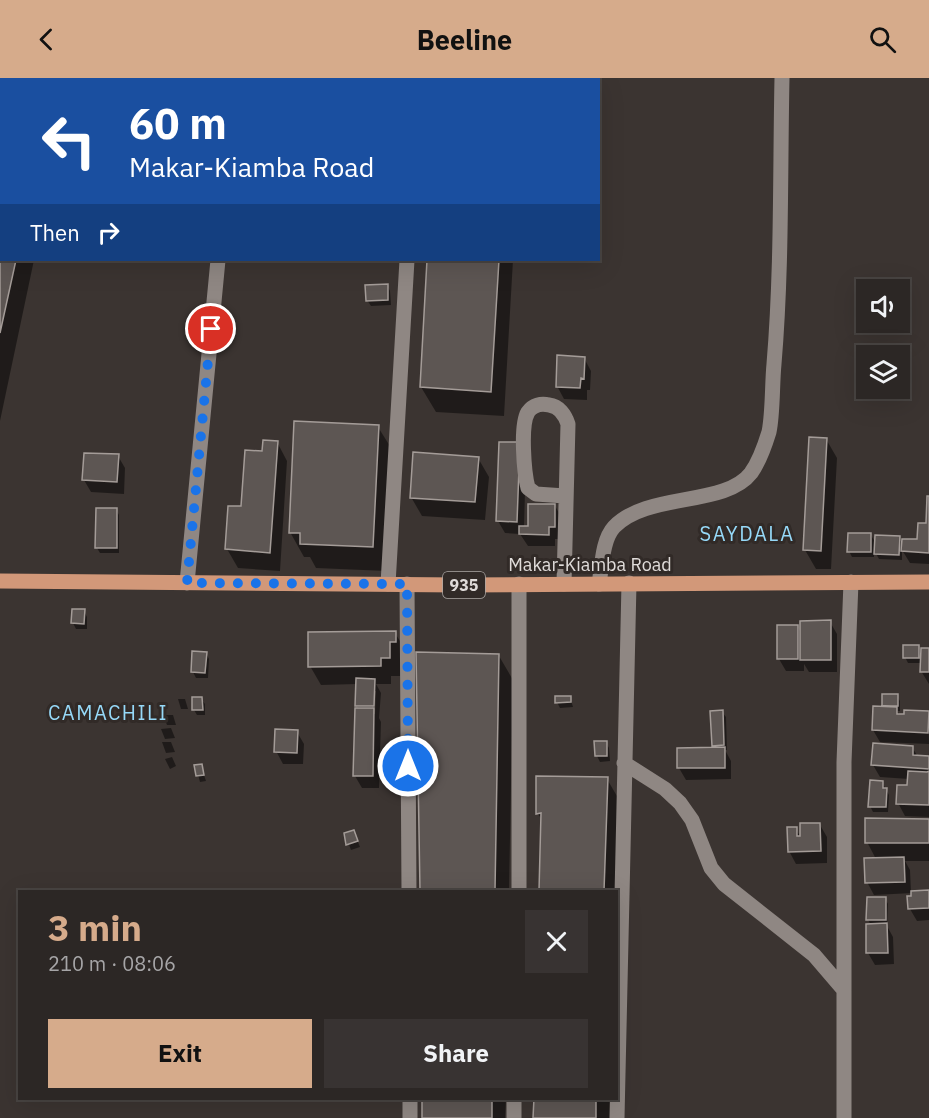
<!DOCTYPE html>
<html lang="en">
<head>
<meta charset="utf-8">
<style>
  :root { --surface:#2c2725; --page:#383332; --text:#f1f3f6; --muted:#a6a5a7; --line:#484442; --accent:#d6ab8b }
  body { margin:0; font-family:"IBM Plex Sans",sans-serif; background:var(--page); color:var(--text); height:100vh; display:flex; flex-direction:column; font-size:22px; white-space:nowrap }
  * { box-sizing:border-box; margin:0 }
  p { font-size:20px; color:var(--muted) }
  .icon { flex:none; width:33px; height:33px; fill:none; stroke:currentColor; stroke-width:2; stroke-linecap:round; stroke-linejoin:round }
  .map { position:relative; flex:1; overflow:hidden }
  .sheet { position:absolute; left:18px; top:812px; width:600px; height:210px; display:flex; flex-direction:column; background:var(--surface); border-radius:0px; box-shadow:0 6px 24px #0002,0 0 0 2px var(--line) }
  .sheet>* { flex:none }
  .hud { position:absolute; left:0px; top:0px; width:600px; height:183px; box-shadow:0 6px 24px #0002,0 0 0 2px var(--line); background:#1a4fa0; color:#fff; overflow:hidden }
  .fabs { position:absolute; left:856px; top:201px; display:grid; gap:12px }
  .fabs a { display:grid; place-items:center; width:54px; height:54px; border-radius:0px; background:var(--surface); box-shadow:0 6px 24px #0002,0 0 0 2px var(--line); font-size:30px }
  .pin { position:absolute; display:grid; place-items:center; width:51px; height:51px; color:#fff; margin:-26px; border:3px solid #fff; border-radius:50%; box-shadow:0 2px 6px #0007 }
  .me { position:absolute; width:66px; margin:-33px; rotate:0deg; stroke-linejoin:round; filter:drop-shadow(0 0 4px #0008) }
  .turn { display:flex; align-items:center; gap:21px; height:126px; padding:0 30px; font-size:27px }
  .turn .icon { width:78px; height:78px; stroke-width:2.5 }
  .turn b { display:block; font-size:42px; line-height:51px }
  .then { display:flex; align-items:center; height:57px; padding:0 30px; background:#0003; gap:12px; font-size:22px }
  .round { display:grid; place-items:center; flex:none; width:63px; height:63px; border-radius:0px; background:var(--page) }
  .headline { display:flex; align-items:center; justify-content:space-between; height:102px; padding:0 30px }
  h1 { font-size:36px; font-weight:700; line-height:45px; color:var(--accent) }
  .action { display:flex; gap:12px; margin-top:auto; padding:12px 30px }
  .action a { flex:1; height:69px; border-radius:0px; background:var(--accent); color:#111; font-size:24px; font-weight:700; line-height:69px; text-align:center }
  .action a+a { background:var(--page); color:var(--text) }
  header { display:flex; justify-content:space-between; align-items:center; height:78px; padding:0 30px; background:var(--accent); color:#111; font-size:27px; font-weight:700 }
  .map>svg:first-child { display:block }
</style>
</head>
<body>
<header><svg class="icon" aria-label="back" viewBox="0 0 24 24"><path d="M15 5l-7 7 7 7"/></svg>Beeline<svg class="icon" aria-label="search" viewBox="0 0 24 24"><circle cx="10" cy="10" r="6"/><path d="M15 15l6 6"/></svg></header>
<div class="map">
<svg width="929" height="1040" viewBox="0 0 929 1040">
  <rect width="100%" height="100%" fill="#3b3431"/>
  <path fill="#0007" fill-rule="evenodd" d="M0,0L66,2H2V182H34L0,343Z
    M429,182H513L504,338L436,334L421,309Z
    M387,207L390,213L391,227L371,228L367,222Z
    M584,280L591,293L590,312H587V322L564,321L557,308Z
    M378,349L393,373L387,493L316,490L310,479H304L290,454Z
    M826,361L837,380L831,491H816L805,472Z
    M277,364L287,383L280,493L238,490L227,471L263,374Z
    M118,378L125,390L124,416L91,414L84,402Z
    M526,378L524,449H529L555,428L562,440V461H555V468H528L520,456L505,455L498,443Z
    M478,380L489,399L485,442L422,438L411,419Z
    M929,419V486L910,485L902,472V482L879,481L874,472V479H852L849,473L871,457L876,466L899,460L903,467L918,463L927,447Z
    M116,431L119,437V475H100L97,470Z
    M84,533L87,539V551H76L73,545Z
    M830,544L837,556V594H809L804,586V593H786L779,581L797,548L802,556Z
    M395,555L406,573V582L400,583V598H391V606H376L381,615L379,640L381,644L379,710H362L355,698L359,631L356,627L357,606L321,607L310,588ZM373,613H376L375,636H372Z
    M918,569L922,576L929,571V606L921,593L922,585H908L905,579Z
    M206,575L209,581L208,600H196L193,594Z
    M499,578L513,602L509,813H421Z
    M897,618L900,623V633H897L900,637L928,635L929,666L880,664L873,652L885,630L883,627Z
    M570,619L573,629L560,630L557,624Z
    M178,621H185L188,631H181Z
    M201,621L205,626V637H197L194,632Z
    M722,634L726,639L727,672H725L731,683V701L686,702L679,690L716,671L713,667Z
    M163,637H173L176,647H167Z
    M171,650L175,660L165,661L161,651Z
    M297,654L304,666L303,686H283L276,673Z
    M162,664H171L175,674L166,675Z
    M606,664L609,670L610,683L600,684L597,678Z
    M912,669L918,679H929V739L905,738L898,725L909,709V701L880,699L873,687Z
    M172,679L176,688L170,691L165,681Z
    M201,688L206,703L200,704L196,689Z
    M537,699L607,701L621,725L616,813H540L542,742L538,736Z
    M882,704L889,717L888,734H873L870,728Z
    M929,743V783H905L910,792L911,814L929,813V842L917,843L910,831L913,815L874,817L867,804L876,781L867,764Z
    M820,747L827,759V785L796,786L789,773L796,751L801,760Z
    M345,756L356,759L360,769L351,772Z
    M868,820H885L888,826L887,848L893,859L894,886L875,887L868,875L871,847L868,842Z
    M423,1020H506L505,1040H424Z
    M535,1020H611L610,1040H535Z"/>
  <path fill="#5d5653" stroke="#a49c98" stroke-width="1.5" d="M0,0H54L2,2V182H16L0,255Z
    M427,182H499L491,314L420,309Z
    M388,206V222L366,223L365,207Z
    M557,277L585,279L584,301L581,300L580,310L556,309Z
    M294,343L379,347L373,469L300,466V455H289Z
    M809,359L827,360L821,473L803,472Z
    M263,362L278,363L270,475L225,471L228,428H241L245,372L262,373Z
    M499,364H520L517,444L496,443Z
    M413,374L479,379L475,424L410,420Z
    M84,375L119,376L117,404L82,402Z
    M927,418H929V475L901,473L902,461H917L918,445H926Z
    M528,426H555V449H549V457L519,456V448H528Z
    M96,430H117V470H95Z
    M848,455H871V474H847Z
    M875,457L900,458L899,477L874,476Z
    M72,531H85L84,546L71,545Z
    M831,542V582H800V543Z
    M777,547H798V581H777Z
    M396,553V564H390V580H381V588L308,589V554Z
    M903,567H919V580H903Z
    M921,570H929V594H920Z
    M192,573L207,574L205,595L191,594Z
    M416,574L499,576L495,813H420Z
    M356,600L375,601L374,628H355Z
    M882,616H898V628H882Z
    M555,618H571V624L555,625Z
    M192,619H202L203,632H192Z
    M873,628L897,629V636H904V632L929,633L928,655L872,652Z
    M355,630H374L373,698H353Z
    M723,632L724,667L712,668L710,633Z
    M275,651L298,652L297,675L274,674Z
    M594,663H607V678H595Z
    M873,665L913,668V677L929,678V691L871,687Z
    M725,669V690H677V670Z
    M202,686L204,697L196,698L194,687Z
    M908,693L927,694L929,693V727L896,726L897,707H907Z
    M536,698L608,699L604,813H539L541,735L536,736Z
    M870,702L883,703V710H887L886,729H868Z
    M865,740L929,741V765H865Z
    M800,745H820L821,773L788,774L787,749H797V758H800Z
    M354,752L358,763L346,767L344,755Z
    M904,779L905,804L865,805L864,780Z
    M929,812V830L908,831L907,818H911V813Z
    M867,819H886V842H866Z
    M887,845L888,875H866V846Z
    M422,1020H492V1040H422Z
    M534,1020H596V1040H533Z"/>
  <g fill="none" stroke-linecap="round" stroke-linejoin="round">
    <path stroke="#8f8783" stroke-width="15" d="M239,2V0
      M417,2V0
      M187,505L218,182
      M388,506L407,182
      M407,506L409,813
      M519,506V813
      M564,506L568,346C565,337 559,328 549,327C541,325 533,327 528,334C520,347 524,395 528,410L536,416L565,418
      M599,506C602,489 602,462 614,449C647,414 725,429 751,395C759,384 765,367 769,354C773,335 772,306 774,286C782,191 780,95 782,0
      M624,685L665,711L680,725L692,742L711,790L724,806L814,877L844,912
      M410,1020V1040
      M514,1040V1020
      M617,1040L629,505
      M844,1040V684L851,504"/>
    <path stroke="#d29879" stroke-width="15" d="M0,503L460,507L929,504"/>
  </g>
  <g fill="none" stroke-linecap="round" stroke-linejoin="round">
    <path stroke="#1a73e8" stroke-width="10" stroke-dasharray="0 18" d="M211,251L187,505L407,506L408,688"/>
  </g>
  <g text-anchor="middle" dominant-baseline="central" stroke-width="6" stroke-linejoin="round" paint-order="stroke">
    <rect fill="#312a27" stroke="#aca7a4" stroke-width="1.5" x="443" y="494" width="42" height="26" rx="4.5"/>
    <g font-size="16" font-weight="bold" fill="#e0dcda">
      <text x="464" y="507">935</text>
    </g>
    <g font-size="18" fill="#e0dcda" stroke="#312a27">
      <text x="590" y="486">Makar-Kiamba Road</text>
    </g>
    <g font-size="20" letter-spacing="1.5" fill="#96d9f8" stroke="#312a27">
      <text x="747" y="455">SAYDALA</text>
      <text x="108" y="634">CAMACHILI</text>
    </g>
  </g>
</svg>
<div class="fabs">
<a><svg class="icon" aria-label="sound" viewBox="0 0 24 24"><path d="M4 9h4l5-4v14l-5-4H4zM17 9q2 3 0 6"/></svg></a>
<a><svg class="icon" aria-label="layers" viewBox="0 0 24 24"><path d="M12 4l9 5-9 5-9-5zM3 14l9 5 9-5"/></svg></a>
</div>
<div class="pin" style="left:211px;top:251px;background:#d93025"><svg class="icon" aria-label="arrive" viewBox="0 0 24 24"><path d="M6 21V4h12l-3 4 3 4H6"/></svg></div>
<svg class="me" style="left:408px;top:688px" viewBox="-20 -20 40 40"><circle r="17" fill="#1a73e8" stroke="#fff" stroke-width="3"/><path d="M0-11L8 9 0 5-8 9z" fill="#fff"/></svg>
<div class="hud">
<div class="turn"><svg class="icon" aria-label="left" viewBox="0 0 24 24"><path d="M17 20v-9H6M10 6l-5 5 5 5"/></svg><div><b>60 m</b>Makar-Kiamba Road</div></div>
<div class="then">Then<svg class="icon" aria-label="right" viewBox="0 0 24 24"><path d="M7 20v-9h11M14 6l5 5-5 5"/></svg></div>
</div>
<section class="sheet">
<div class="headline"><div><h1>3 min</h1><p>210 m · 08:06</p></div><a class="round"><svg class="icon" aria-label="close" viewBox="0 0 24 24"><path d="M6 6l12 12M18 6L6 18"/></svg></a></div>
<div class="action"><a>Exit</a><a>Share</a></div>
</section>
</div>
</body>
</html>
